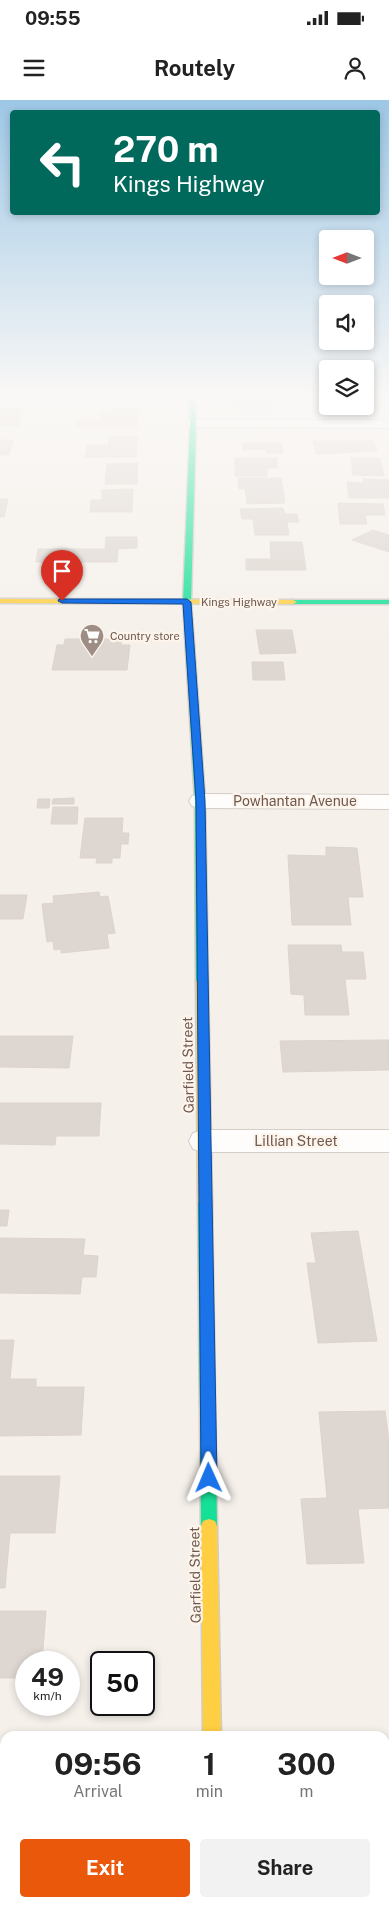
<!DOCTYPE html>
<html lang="en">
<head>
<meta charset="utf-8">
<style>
  :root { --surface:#fff; --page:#f2f2f2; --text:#222; --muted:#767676; --accent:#ea580c }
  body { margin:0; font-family:"Public Sans",sans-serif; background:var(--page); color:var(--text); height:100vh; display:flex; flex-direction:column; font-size:19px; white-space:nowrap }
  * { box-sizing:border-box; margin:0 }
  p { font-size:16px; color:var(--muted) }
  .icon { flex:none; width:28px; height:28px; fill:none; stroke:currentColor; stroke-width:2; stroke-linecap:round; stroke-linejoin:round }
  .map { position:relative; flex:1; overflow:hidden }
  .drawer { position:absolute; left:0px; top:1631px; width:390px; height:176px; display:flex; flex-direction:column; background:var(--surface); border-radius:15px 15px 0 0; box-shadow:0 2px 8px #0003 }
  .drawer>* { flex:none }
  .top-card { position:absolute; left:10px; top:10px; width:370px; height:105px; border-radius:5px; box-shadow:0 2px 8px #0003; background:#00695c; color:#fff; overflow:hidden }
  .needle { width:32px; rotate:270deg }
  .tools { position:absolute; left:319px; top:130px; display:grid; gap:10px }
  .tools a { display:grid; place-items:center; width:55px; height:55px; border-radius:5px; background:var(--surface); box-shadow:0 2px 8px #0003; font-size:25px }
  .speed { position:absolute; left:15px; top:1551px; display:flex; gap:10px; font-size:25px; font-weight:700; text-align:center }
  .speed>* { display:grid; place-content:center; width:65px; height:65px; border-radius:50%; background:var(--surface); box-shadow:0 2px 8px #0003; line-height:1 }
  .speed small { font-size:12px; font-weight:400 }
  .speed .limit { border:2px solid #111; border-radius:8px; background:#fff; color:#111 }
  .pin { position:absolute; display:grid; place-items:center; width:42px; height:42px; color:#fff; margin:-51px -21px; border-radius:50% 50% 50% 0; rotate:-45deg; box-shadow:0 0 5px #0007 }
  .pin .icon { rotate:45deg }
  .me { position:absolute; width:55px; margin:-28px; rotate:359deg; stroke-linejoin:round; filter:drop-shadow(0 0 4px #0008) }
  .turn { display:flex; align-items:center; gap:18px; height:105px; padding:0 20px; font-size:22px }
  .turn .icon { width:65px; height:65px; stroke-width:2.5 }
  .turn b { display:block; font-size:35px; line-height:42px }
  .eta { display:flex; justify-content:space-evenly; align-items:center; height:85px; text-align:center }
  .eta b { font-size:30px; font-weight:700; line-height:35px }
  .cta { display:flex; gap:10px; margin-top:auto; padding:10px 20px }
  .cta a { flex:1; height:58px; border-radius:5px; background:var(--accent); color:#fff; font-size:20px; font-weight:700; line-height:58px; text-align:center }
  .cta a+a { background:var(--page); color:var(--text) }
  .status { display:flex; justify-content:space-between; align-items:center; height:35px; padding:0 25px; background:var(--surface); direction:ltr }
  .status svg { height:14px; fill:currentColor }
  header { display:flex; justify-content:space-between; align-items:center; height:65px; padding:0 20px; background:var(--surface); font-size:22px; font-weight:700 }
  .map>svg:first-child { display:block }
</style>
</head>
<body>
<div class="status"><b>09:55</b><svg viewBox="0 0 49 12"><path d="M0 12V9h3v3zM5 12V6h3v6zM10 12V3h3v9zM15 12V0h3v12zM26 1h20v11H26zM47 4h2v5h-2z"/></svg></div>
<header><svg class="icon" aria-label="menu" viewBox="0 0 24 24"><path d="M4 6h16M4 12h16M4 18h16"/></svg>Routely<svg class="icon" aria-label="person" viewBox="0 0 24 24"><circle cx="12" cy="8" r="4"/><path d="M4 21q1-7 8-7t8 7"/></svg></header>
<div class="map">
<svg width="389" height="1807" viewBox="0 0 389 1807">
  <rect width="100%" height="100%" fill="#f5f0ea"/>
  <path fill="#ded6d0" stroke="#ddd3cd" d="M69,295H137L106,296V300H89V296H69Z
    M319,296H328V306H365L366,299L369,308L322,309Z
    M234,297H254L255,300H270L272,309H235Z
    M0,308H23L19,326H0Z
    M110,308H139L137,327H75L76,321H99L101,312H110Z
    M109,337H137L136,357H85L87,345H108Z
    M0,340H13L9,355H0Z
    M313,341H373L377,351L316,354Z
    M242,343H281L283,353H266L265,349L243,350Z
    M235,358H277V368H267V376H235Z
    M351,358H380L384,376L353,375Z
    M138,363L137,384H105L107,364Z
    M238,378H281L285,403L247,404L245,389H239Z
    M363,379L389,380V398H349L347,382L364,383Z
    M133,389L132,412H90L91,400H102V390Z
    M0,399H8L4,417H0Z
    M338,403L383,404L385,415H365L367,424H340Z
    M283,408L285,414H297L299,422H287L289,435H255L253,419H242L240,409Z
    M373,430L389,435V452L352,440Z
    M106,437H137V448L105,449Z
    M270,442H302L306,470H246V459H271Z
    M38,449H118L117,462H36Z
    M256,530H292L296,553L260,554Z
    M65,539H122L121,545H130L127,570H52L57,545H64Z
    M252,562H283L285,580H253Z
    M74,698V704H52L53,699Z
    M38,699H50L49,708H37Z
    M53,707H78L77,724H51Z
    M85,718H123L122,733H129L128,744H121L120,758H112V763H96L97,758H80Z
    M326,747L357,748L363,797H348L351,825H292L288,755L326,756Z
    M99,792L100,797L108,796L115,833L107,834L109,848L61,853V849L54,850L53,841L47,842L42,804L54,803L53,796Z
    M0,795H27L23,819H0Z
    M288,845H341L342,852H363L366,879H345L349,915H305L304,895L291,894Z
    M0,936H73L69,968L0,967Z
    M389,940V970L283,972L280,941Z
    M0,1003H101L99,1036H56L55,1045L0,1044Z
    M0,1110H9L7,1126H0Z
    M358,1131L377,1241L318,1243L307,1163H316L311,1133Z
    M0,1138L85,1139L83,1155L98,1156L96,1177H82L80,1194L0,1193Z
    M0,1240H14L10,1279H36V1287H84L81,1335L0,1336Z
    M385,1311L389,1341V1408L358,1409L364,1463L307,1464L301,1399L327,1398L319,1312Z
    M0,1376H60L55,1433H10L5,1488H0Z
    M0,1511H46L42,1562H26V1578H0Z
    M0,1793H5V1802H77L76,1807H0Z"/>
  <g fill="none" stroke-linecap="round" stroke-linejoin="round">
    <defs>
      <path id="street" d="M193,320H389V328L188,327L186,324L188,321Z
        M200,694L389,695V709L200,708L192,706L189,701L192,696Z
        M204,1030H389V1052H204L193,1049L189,1041L193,1033Z
        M385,1675H389V1721H385Z"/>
      <path id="fast" d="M189,295H194L196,324L191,502L205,701L208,881L202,884L196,881L195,701L183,502L190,324Z
        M290,500H389V504H290Z
        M205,1097L210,1099L212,1102L217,1426L215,1431L209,1433L203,1431L201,1426L198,1102L200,1099Z
        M205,1802H225V1807H205Z"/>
      <path id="slow" d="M0,499L293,500L297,502L293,504L0,503Z
        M202,878L208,881L212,1102L210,1105H200L198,1102L196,881Z
        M209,1419L215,1421L217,1426L221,1636H203L201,1426L203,1421Z"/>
    </defs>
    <use href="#street" stroke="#d4cdc8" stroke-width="2"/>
    <use href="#fast" stroke="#d4cdc6" stroke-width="3"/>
    <use href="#slow" stroke="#d4cdc6" stroke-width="3"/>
    <use href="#street" fill="#fefdfc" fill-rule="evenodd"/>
    <use href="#fast" fill="#16e098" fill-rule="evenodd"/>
    <use href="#slow" fill="#ffcf43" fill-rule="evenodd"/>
  </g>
  <linearGradient id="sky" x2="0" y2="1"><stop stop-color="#9dc7e6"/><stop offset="0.54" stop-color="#faf8f6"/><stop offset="1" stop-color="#faf8f6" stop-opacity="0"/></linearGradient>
  <rect width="389" height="548" fill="url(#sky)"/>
  <path fill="#1a73e8" stroke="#114b97" d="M59,499H187L191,502L205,701L217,1378L214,1383L209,1385L203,1383L201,1378L196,701L183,504L62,503L58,501Z"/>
  <defs>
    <symbol id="supermarket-pin" viewBox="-11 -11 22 30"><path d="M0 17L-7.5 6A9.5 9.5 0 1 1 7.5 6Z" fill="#9e8d85" stroke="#fdf5ec"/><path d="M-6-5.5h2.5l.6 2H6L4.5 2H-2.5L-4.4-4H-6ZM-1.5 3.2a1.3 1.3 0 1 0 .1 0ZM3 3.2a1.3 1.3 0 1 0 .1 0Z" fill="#fff"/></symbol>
  </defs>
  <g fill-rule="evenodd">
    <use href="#supermarket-pin" x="78" y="522" width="28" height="38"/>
  </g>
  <g text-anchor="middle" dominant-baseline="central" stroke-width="4.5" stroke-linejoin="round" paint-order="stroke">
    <g font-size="11" fill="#6f584e" stroke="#fdf5ec">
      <text x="239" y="502">Kings Highway</text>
    </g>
    <g font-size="11" fill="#6f584e" stroke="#fdf5ec" text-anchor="start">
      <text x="110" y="536">Country store</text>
    </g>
    <g font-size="14" fill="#6f584e" stroke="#fdf5ec">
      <text x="295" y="701">Powhantan Avenue</text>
      <text transform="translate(188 965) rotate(-91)">Garfield Street</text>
      <text x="296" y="1041">Lillian Street</text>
      <text transform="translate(195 1475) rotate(-91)">Garfield Street</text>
    </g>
  </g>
</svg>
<div class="tools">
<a><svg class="needle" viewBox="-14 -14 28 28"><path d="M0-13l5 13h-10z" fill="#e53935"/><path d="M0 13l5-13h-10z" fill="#767676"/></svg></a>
<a><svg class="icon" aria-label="sound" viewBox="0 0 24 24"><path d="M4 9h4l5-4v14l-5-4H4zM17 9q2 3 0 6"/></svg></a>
<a><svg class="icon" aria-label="layers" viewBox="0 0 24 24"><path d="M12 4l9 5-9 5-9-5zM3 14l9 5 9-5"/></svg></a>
</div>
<div class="speed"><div>49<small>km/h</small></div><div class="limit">50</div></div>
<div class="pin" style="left:62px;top:501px;background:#d93025"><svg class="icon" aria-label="arrive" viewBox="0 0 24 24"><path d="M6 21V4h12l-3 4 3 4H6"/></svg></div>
<svg class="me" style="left:209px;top:1378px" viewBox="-20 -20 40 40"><path d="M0-17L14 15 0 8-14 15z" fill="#1a73e8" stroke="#fff" stroke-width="4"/></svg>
<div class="top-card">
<div class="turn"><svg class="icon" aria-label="left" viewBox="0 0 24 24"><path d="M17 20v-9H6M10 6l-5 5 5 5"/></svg><div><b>270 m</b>Kings Highway</div></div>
</div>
<section class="drawer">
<div class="eta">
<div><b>09:56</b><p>Arrival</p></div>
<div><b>1</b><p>min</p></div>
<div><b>300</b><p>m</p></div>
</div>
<div class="cta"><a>Exit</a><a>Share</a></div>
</section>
</div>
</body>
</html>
